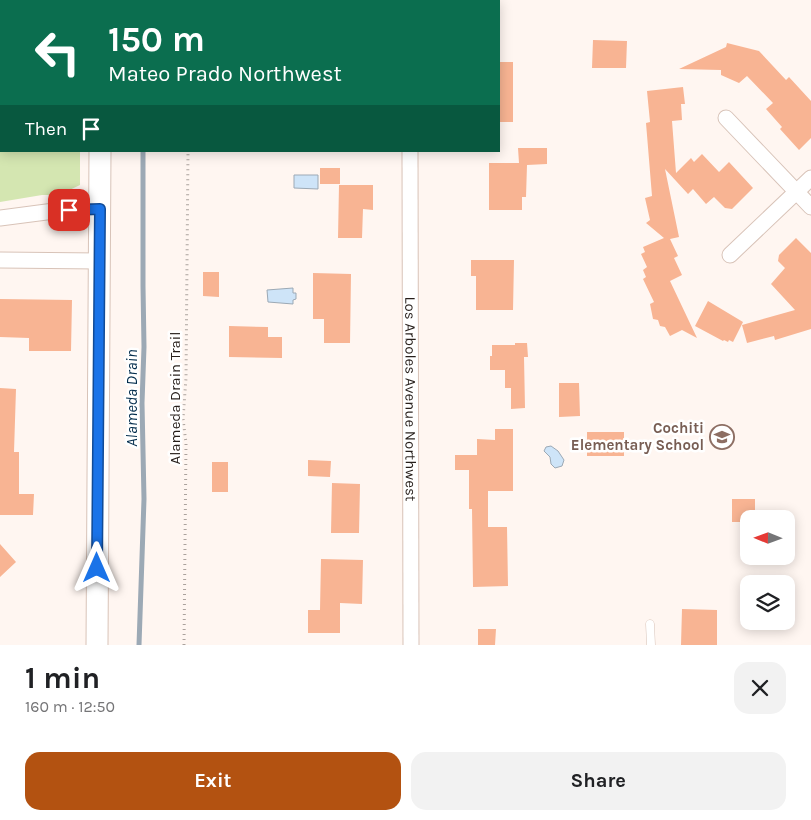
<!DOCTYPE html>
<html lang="en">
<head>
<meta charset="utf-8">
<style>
  :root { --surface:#fff; --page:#f2f2f2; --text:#202124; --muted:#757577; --accent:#b35211 }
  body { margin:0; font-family:Karla,sans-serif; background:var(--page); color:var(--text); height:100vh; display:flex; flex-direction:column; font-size:19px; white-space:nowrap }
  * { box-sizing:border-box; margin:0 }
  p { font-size:16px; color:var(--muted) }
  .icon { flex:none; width:28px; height:28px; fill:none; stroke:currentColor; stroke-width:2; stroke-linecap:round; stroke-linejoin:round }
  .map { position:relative; height:645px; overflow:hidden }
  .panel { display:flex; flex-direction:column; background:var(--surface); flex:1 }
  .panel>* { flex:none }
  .guide { position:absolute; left:0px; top:0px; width:500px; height:152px; box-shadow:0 2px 12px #0003; background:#0b6e4f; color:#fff; overflow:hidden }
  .needle { width:32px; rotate:271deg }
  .tools { position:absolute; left:740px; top:510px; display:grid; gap:10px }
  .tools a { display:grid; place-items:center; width:55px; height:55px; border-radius:10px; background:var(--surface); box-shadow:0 2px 12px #0003; font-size:25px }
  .pin { position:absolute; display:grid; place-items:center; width:42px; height:42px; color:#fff; margin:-21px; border-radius:10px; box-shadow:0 2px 8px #0006 }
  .me { position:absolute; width:55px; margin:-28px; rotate:0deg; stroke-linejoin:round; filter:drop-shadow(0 0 4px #0008) }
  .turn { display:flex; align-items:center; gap:18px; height:105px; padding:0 25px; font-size:22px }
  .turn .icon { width:65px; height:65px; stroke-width:2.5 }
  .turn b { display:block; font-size:35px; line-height:42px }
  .then { display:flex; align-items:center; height:48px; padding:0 25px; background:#0003; gap:10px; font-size:19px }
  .round { display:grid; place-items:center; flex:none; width:52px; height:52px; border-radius:15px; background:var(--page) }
  .summary { display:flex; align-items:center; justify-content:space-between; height:85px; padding:0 25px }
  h1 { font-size:30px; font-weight:700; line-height:38px }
  .primary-button { display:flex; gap:10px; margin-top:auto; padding:10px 25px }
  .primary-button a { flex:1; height:58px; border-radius:15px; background:var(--accent); color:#fff; font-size:20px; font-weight:700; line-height:58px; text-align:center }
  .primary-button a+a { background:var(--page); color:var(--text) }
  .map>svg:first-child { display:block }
</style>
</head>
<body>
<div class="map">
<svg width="811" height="645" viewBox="0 0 811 645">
  <rect width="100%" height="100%" fill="#fff6f1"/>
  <path fill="#d4e6b1" d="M0,0H82L1,1V151H80V185L59,195H42L0,202Z"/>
  <path fill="#cee4f8" stroke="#9ca9b5" d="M294,175H318V189L294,188Z
    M293,288V293H296V299L293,300V304L268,302L267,290Z
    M551,446L558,451L564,460L562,466L555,468L551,464L550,457L544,451L546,447Z"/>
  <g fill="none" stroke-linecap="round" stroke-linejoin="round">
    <path stroke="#9ca9b5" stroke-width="5" d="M144,1V0
      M139,645L144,499L142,403L144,347L143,286V151"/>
  </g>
  <path fill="#f8b493" d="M593,40L627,41L626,68H592Z
    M727,43L759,51L786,80L789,77L811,101V138L799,150L780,129L782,127L766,109L773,103L747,76L739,83L721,75V70L679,69L726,47Z
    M499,62H513V122H499Z
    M683,87L685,104H681L682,120L672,121L676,173L691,158L694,162L702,154L719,172L729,162L753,188L732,209L725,208L714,197L706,204L693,189L688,194L665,169L679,237L670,239L678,256L674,258L682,275L670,281L697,338L682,330L670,336L665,327L660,326L658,320L653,319L650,304L654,302L643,279L646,277L643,270L647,267L641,254L645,252L643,247L664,238L646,223L650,220L645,198L652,196L646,123L650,122L647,91Z
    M518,148H547V164L527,165L526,197H522V210H489V163H519Z
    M320,168H340V184H320Z
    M339,185H373V210L363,209L362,238H338Z
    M796,238L811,253V329L775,340L774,336L747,343L742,325L795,310L771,284L785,268L778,261L779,255Z
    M471,260H514L513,310H476V276H471Z
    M203,272H219V297L203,296Z
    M313,273L351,274L350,343H324V319H313Z
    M0,299L72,300L71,351H29V338L0,337Z
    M708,301L743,322L733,342L729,340L728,342L724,340L723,341L695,326Z
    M229,326L268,327V337H282V358L229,357Z
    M515,343H527L528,357H524L525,408L511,409V388H505V370H490V356H492V345H515Z
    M559,383H579L580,416L559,417Z
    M0,388L16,389L14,452H19V494H34L33,515H0Z
    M495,429H513V491H488V527H507L508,586L473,587L472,509H469V470H455V455H477V439L495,440Z
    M587,432H624V456H587Z
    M308,460L331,461L330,477L308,476Z
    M212,462H228V492H212Z
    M332,483L360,484L359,533H331Z
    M732,499H755V519H749V522H732Z
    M0,544L16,562L0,577Z
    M321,559L363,560L362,604L340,603V633H308V610H320Z
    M682,609L717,610V645H681Z
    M478,629H496L495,645H478Z"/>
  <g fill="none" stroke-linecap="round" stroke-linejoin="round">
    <defs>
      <path id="lane" d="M650,624L651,645"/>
      <g id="street">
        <path d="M410,0V1"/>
        <path d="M726,118L811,207"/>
        <path id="s1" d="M410,151L411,645"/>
        <path d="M0,218L54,211L100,209"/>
        <path d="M730,255L811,178"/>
        <path d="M0,260L99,261"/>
      </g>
      <path id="secondary" d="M102,1V0
        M97,645L100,151"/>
    </defs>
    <use href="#lane" stroke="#d8c3b8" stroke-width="9"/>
    <use href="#street" stroke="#d8c3b8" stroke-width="17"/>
    <use href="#secondary" stroke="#d8c3b8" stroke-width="23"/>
    <path stroke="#aba29d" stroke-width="3" stroke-dasharray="1 4" stroke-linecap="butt" d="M188,0V1
      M184,645L186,443L183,419L186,378L188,151"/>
    <use href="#lane" stroke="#fff" stroke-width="8"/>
    <use href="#street" stroke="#fff" stroke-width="15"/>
    <use href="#secondary" stroke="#fff" stroke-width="21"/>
  </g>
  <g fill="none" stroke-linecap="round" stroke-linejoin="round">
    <defs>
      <path id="route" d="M69,210L100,209L97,568"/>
    </defs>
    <use href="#route" stroke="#114b97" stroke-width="12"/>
    <use href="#route" stroke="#1a73e8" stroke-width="9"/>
  </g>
  <defs>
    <symbol id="school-ring" viewBox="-11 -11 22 22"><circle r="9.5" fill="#fff" stroke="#8d6e63" stroke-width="1.5"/><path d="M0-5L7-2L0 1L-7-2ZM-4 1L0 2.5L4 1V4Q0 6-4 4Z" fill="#8d6e63"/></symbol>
  </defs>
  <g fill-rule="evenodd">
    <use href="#school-ring" x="708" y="423" width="28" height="28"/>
  </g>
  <g text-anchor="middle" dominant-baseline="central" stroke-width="5" stroke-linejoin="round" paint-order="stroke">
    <g font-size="15" fill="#261e1a" stroke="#fff">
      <text transform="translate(175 398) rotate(-90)">Alameda Drain Trail</text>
      <text stroke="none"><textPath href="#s1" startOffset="248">Los Arboles Avenue Northwest</textPath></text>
    </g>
    <g font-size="15" font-weight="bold" fill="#785e54" stroke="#fff" text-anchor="end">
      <text x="704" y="428">Cochiti<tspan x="704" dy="17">Elementary School</tspan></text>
    </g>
    <g font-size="16" font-style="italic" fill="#012b4b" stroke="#fff">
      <text transform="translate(131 398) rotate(-90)">Alameda Drain</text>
    </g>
  </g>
</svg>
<div class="tools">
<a><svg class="needle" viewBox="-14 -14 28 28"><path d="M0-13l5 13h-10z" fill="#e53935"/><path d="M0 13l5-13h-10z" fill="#757577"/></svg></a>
<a><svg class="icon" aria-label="layers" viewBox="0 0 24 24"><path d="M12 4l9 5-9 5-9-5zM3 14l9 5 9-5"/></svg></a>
</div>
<div class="pin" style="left:69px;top:210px;background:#d93025"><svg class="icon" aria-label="arrive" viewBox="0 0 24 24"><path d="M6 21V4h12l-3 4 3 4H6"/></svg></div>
<svg class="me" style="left:97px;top:568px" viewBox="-20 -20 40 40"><path d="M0-17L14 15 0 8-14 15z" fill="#1a73e8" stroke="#fff" stroke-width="4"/></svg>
<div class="guide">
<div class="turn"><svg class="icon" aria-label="left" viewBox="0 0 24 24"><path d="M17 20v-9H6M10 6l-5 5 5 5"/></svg><div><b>150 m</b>Mateo Prado Northwest</div></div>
<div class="then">Then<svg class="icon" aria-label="arrive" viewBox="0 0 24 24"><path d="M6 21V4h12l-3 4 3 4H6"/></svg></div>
</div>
</div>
<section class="panel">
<div class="summary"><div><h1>1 min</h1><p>160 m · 12:50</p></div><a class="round"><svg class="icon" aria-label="close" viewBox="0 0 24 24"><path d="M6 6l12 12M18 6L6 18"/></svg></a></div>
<div class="primary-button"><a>Exit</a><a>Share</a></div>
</section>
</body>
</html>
